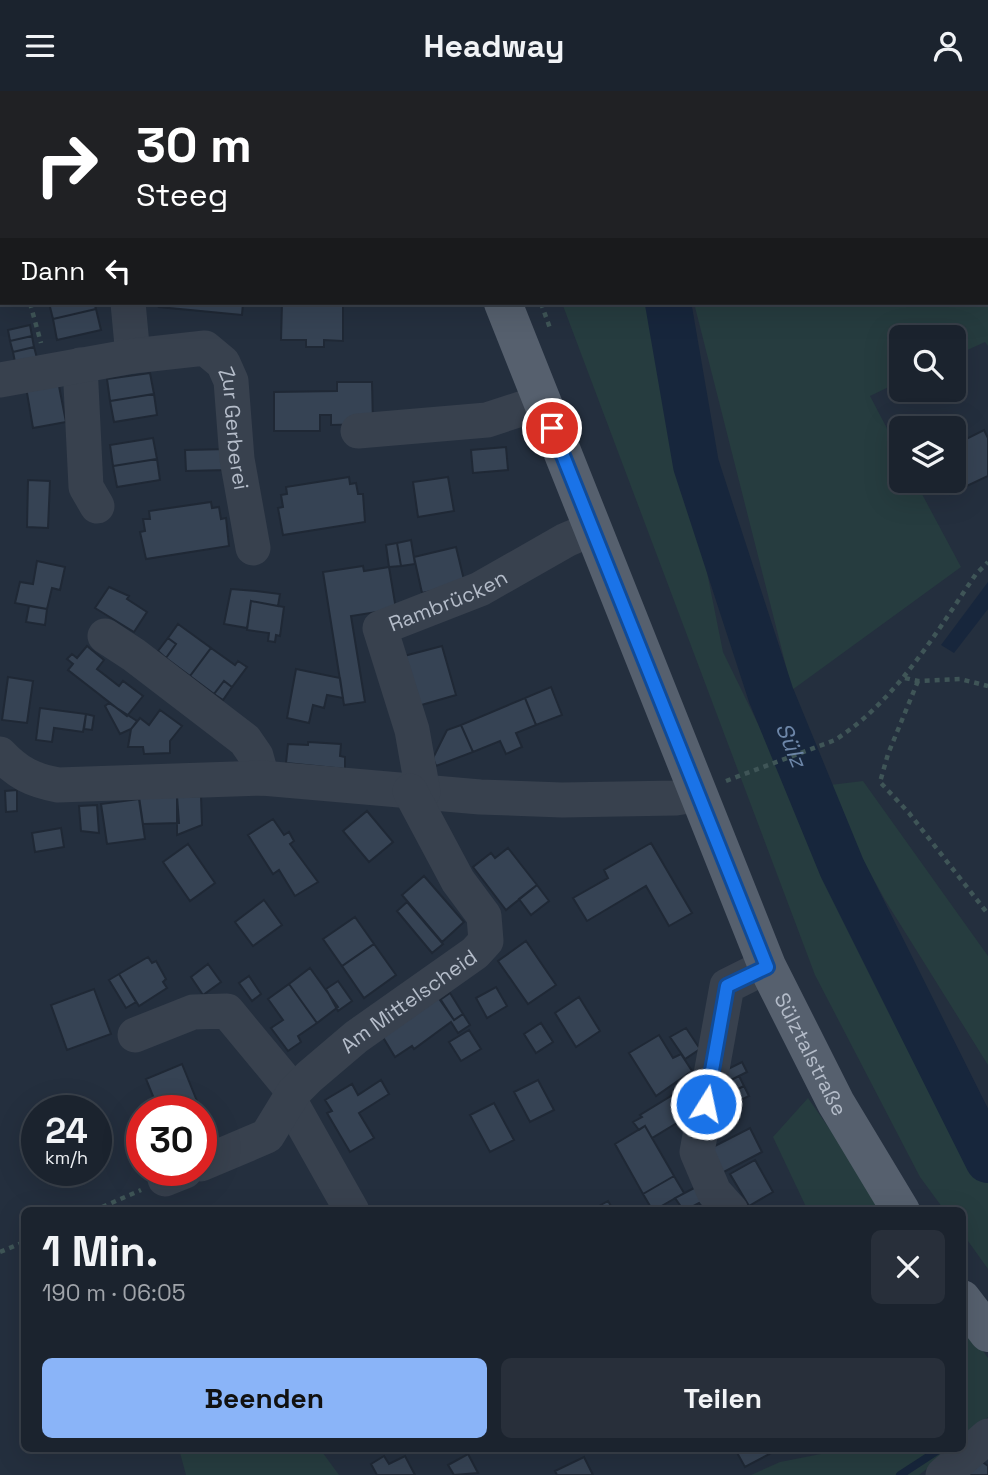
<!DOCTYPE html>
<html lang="de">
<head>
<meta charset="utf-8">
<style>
  :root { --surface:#1b232e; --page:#282f3a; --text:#f1f3f6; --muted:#a0a4aa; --line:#39404a; --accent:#8ab4f8 }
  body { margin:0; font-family:"Space Grotesk",sans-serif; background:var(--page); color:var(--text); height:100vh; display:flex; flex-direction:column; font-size:26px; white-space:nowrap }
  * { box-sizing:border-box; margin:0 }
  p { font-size:23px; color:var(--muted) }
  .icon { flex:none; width:38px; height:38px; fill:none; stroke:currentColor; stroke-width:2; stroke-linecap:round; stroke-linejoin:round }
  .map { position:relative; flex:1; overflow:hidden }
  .drawer { position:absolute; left:21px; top:1116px; width:945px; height:245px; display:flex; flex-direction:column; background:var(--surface); border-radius:10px; box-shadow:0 7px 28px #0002,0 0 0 2px var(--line) }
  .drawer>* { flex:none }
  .guide { position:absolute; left:0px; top:0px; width:989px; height:214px; box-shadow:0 7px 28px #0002,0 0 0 2px var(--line); background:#202124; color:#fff; overflow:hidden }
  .controls { position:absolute; left:889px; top:234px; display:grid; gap:14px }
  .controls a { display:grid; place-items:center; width:77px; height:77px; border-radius:10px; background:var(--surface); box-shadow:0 7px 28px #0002,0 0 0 2px var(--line); font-size:35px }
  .speed { position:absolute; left:21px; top:1004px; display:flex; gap:14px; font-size:35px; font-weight:700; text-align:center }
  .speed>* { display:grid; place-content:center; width:91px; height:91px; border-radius:50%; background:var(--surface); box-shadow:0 7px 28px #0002,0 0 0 2px var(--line); line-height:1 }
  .speed small { font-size:18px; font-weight:400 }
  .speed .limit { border:10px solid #d22; background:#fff; color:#111 }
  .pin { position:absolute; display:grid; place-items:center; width:60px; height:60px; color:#fff; margin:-30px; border:4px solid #fff; border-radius:50%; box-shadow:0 2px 7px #0007 }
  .me { position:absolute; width:77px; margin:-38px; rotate:10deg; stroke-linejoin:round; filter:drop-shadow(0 0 5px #0008) }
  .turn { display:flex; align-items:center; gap:24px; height:147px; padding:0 21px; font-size:32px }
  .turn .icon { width:91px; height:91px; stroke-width:2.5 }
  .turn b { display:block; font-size:49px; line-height:60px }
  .then { display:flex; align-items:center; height:66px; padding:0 21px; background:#0003; gap:14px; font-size:26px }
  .round { display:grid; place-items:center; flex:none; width:74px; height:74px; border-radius:10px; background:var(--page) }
  .overview { display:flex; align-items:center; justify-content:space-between; height:119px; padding:0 21px }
  h1 { font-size:42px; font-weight:700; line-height:52px }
  .action { display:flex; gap:14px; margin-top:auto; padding:14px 21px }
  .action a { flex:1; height:80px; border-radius:10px; background:var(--accent); color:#111; font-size:28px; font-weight:700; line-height:80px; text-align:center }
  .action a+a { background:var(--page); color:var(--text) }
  header { display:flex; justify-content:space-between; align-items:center; height:91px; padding:0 21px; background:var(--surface); font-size:32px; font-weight:700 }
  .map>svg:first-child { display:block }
</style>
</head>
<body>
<header><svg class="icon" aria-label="menu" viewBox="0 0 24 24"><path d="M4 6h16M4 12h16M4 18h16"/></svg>Headway<svg class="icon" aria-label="person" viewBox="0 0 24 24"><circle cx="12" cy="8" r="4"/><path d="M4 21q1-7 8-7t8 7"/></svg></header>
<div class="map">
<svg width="988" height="1384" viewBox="0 0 988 1384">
  <rect width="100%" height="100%" fill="#242f3e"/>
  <path fill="#263c3f" d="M676,0H988V255L985,251L954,265V247H901V290L870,305L901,364V390H915L961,476L792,599L694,212H987V2Z
    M562,212H653L723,561L845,812L988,1072V1178L963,1143L962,1120H945L920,1086L815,884Z
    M863,690L988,865V974L885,809L822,695Z
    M808,1007L887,1120H808L773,1046Z
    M962,1230L988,1267V1326L963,1349Z
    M179,1358H320L339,1384H186Z
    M846,1358H952L919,1384H751L780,1371Z"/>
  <path fill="#17263c" d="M988,491V518L954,562L941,554Z"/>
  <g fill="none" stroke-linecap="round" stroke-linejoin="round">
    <path stroke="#17263c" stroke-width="8" d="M900,1384L940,1358"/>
    <g stroke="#17263c" stroke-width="46">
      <path d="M624,0V2"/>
      <path id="s1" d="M668,212L696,374L771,604L842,777L988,1069"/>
    </g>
  </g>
  <path fill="#364354" stroke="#1f2835" stroke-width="2" d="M49,212H94L96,218L53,228Z
    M160,212H243L242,224L159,216Z
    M282,212H343V250L324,249V256H306V249H281Z
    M96,218L101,239L57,249L53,228Z
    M30,234L32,245L10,250L8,239Z
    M32,245L34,256L13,261L10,250Z
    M34,256L37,267L15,271L13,261Z
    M150,282L154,303L110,310L107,288Z
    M58,290L66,331L33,337L26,296Z
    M337,291H372L373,333L331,334V324H320V340H274V301L337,300Z
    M154,303L157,324L114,331L110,310Z
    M984,339L988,347V385L950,403L943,390H954V354Z
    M153,347L157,368L113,375L110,354Z
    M506,356L508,379L473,382L471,359Z
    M228,358V379L186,380L185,359Z
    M157,368L160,389L117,396L113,375Z
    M349,386L350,393L356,392L358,403H363L365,431L283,444L278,417L283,416L281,404L287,403L286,396Z
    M448,386L454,420L418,426L413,391Z
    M28,389L50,390L48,437L27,436Z
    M211,411L212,417L219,416L221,428L226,427L229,455L146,468L140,441L145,440L143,428H150L149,420Z
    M411,449L415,473L401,475L397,452Z
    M397,452L401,475L389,476L386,454Z
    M456,456L465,493L422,502L414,466Z
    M37,470L65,476L60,499L52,497L47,518L15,512L20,491L33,493Z
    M363,475L364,480L389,476L396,518L351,525L365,611L344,614L323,481Z
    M109,496L129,505L127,508L147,521L134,541L95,517Z
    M231,498L256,500L280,503L278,515L251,510L247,537L224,533Z
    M251,510L284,516L280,545L276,544L275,551L268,550L269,542L247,539Z
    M29,515L47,518L45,534L26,531Z
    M178,533L211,557L190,585L166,567L176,553L168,547Z
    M168,547L176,553L166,567L158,560Z
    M87,555L104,569L97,578L119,595L123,590L143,605L127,625L68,579L73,573L67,568L72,563L77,567Z
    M442,555L456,604L418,615L404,565Z
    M211,557L235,574L238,570L247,576L232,596L224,590L214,603L190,585Z
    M296,578L340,587L343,607L327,604L324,617L313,614L309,632L287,627Z
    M8,586L33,590L27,632L2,629Z
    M224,590L232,596L223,609L214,603Z
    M551,596L562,624L536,634L525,607Z
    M525,607L536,634L516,642L522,656L506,663L500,650L473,661L461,634Z
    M109,612L137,630L131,638L120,643L105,615Z
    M40,617L86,623L83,641L54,637L52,651L36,649Z
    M160,619L182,635L170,650V662L144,663L143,656H128L131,638L140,627L149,634Z
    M86,623L94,625L92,639L84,638Z
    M461,634L473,661L436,675L433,667L447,639Z
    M308,651L341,653L340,665L345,666V678L286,672L288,653L308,654Z
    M17,699V720L6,721L5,700Z
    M177,705L179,732L143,733L139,706Z
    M201,705L202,734L177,744V706Z
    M139,708L145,748L107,753L101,713Z
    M97,714L99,742L81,740L79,715Z
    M367,720L393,751L369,771L343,740Z
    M273,728L284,744L289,741L294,750L290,753L318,791L295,805L279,779L273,783L248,744Z
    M61,737L64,756L35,761L32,742Z
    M651,752L692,822L669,835L646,795L587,830L573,807L608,787L604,779Z
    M188,753L215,792L190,810L163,771Z
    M508,757L537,794L506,819L473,776L491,762L495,767Z
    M424,785L464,831L442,851L402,804Z
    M537,794L549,810L531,824L519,808Z
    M264,809L282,834L253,855L235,831Z
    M407,811L443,853L432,862L397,820Z
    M355,826L374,853L342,875L323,848Z
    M526,850L556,894L528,913L498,870Z
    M374,853L396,884L364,907L342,875Z
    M148,866L152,872L156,870L166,888L163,891L167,897L139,915L119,883Z
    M208,873L221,891L203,904L191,886Z
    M310,877L338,916L317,932L289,893Z
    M119,883L136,911L126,917L109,889Z
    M249,885L261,903L252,910L239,892Z
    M338,890L352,910L338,920L326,898Z
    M289,893L317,932L298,945L301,951L288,960L271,937L283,929L268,908Z
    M496,896L507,915L487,927L476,907Z
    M94,898L111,943L67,959L51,914Z
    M450,902L463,923L454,929L440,909Z
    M439,906L454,929L463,923L470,934L458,942L451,931L414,958L412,955L395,966L381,943Z
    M579,906L600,940L576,956L555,922Z
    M541,932L553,951L536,962L524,943Z
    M686,937L700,958L685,968L670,946Z
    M469,939L481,958L461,970L449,951Z
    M659,944L673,967L681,963L692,980L656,1005L629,962Z
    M742,971L747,981L727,991L722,981Z
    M182,973L201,1020H159L146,988Z
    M739,985L744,995L724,1005L719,995Z
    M381,989L389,1003L359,1022L374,1047L350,1061L327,1022L332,1020L325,1009L352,993L358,1004Z
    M538,989L554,1019L530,1031L514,1001Z
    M689,994L692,1001L690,1024L652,1047L645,1035L639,1039L633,1031L642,1026L640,1024Z
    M744,995L749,1005L729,1015L724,1005Z
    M494,1012L514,1049L490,1061L470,1024Z
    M204,1027L212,1048L201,1052V1028Z
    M645,1035L674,1085L643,1103L615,1053Z
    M750,1037L762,1061L718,1084L705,1060Z
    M755,1069L773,1101L749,1115L730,1083Z
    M674,1085L684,1102L653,1120L643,1103Z
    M696,1096L706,1120L699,1112L684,1120L675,1107Z
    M608,1110L614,1120H590Z
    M735,1358H776L777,1359L745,1376Z
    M468,1363L478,1382L454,1384L448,1374Z
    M384,1365L389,1373L405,1365L415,1384H377L371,1373Z
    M584,1366L593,1384H557L555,1380Z
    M977,1367L988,1375V1384H962Z"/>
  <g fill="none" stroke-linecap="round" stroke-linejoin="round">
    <path stroke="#3f5557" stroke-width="4.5" stroke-dasharray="5 5" stroke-linecap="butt" d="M460,0L461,2
      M30,212L41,252
      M541,212L551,240
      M905,587L918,590L960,588L988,595
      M918,590L888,663L880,691L909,722L988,823
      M726,690L835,649C897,609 935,543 976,483L988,471
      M93,1120L141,1099
      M0,1161L24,1151"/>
    <g stroke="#38414e" stroke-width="35">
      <path d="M359,0L360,2"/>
      <path d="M0,60L2,59"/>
      <path d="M0,135L2,134"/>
      <path d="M128,212L133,265"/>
      <path d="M80,274L86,396L97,415"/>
      <path id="s2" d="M0,289L133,265L205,257L223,272L231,290L237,368L253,457"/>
      <path d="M358,340L487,329L542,311"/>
      <path d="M105,545L134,564L245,649L256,665L262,687"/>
      <path d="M0,663C18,682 32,689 58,694L262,687L480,706L562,709L676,707L696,704"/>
      <path id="s3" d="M423,701L412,639L380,537L480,498L566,449L592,438"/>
      <path d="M135,944L193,921L227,920L294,1001"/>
      <path d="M290,1010L352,1120"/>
      <path id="s4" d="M201,1073L267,1045L294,1001L309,986L356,946L475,862L486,850L484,825L458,790L410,700"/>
      <path d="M165,1088L185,1080"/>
      <path d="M731,1120L714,1101L697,1061L727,895L767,875"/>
      <path d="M943,1384L988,1345"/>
    </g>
    <g stroke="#56606e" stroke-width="38">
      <path d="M421,0L422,2"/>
      <path id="s5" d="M503,212L767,875L836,1012L901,1120"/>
      <path d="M962,1208L988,1242"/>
    </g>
  </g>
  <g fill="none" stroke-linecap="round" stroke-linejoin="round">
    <defs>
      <path id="route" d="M552,337L767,876L727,895L706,1013"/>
    </defs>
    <use href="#route" stroke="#114b97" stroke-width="18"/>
    <use href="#route" stroke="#1a73e8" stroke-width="12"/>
  </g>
  <g text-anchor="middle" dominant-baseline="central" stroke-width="7" stroke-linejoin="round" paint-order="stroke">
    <g font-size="21" fill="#b4bcc9" stroke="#1d2633">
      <text stroke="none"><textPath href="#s2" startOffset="298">Zur Gerberei</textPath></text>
      <text stroke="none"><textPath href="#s3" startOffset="243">Rambrücken</textPath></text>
      <text stroke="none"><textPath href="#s4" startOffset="270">Am Mittelscheid</textPath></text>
      <text stroke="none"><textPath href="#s5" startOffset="812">Sülztalstraße</textPath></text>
    </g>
    <g font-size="23" font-style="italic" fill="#6d86a8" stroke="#1d2633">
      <text stroke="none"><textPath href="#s1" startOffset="460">Sülz</textPath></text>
    </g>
  </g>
</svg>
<div class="controls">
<a><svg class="icon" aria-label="search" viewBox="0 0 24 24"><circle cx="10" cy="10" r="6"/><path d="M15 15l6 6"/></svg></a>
<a><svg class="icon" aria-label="layers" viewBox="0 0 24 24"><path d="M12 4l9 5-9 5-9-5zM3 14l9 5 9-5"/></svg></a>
</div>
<div class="speed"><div>24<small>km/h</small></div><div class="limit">30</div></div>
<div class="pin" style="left:552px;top:337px;background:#d93025"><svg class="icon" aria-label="arrive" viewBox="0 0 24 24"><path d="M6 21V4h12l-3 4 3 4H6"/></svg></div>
<svg class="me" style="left:706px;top:1013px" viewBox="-20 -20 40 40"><circle r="17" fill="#1a73e8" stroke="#fff" stroke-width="3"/><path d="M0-11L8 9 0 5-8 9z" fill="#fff"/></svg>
<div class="guide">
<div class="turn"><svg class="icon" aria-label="right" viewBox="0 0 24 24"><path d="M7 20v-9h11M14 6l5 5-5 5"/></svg><div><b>30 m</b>Steeg</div></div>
<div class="then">Dann<svg class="icon" aria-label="left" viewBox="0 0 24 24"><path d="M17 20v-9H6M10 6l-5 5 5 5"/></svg></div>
</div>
<section class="drawer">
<div class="overview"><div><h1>1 Min.</h1><p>190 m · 06:05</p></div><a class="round"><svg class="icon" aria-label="close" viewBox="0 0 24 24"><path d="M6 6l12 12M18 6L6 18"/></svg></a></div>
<div class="action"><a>Beenden</a><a>Teilen</a></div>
</section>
</div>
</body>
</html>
